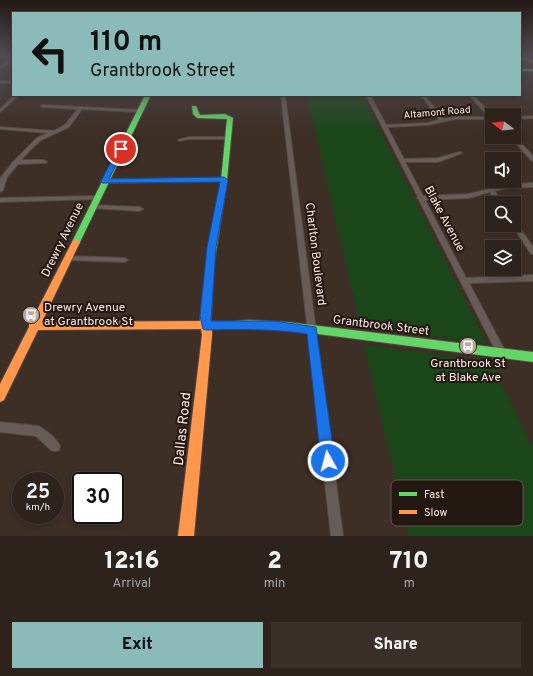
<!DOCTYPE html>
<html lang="en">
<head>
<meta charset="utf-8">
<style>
  :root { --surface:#2e221c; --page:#3a2f29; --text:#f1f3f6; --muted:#a7a4a3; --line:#493f3b; --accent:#8bbbb9 }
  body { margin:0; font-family:Overpass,sans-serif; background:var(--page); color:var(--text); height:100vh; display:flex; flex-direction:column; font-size:15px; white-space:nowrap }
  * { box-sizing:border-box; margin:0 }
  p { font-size:13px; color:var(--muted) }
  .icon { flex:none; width:22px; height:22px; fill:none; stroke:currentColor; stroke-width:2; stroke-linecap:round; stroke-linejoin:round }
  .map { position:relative; height:536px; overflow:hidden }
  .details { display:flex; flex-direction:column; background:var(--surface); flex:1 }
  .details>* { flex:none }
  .top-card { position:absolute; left:12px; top:12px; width:509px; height:84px; border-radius:0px; box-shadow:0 2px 6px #0003,0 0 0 1px var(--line); background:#8bbbb9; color:#111; overflow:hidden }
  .needle { width:26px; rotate:286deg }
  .controls { position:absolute; left:485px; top:108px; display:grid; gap:8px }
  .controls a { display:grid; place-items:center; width:36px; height:36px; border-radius:0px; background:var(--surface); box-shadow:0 2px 6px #0003,0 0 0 1px var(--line); font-size:20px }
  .speed { position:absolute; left:12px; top:472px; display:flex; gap:8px; font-size:20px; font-weight:700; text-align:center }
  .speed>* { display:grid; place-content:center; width:52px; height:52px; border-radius:50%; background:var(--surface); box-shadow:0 2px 6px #0003,0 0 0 1px var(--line); line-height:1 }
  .speed small { font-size:10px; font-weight:400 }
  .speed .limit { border:2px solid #111; border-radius:6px; background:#fff; color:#111 }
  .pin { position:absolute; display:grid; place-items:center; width:34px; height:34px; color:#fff; margin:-17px; border:2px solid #fff; border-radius:50%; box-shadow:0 1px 4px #0007 }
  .me { position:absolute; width:44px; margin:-22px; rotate:353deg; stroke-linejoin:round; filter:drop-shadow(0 0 3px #0008) }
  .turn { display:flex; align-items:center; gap:14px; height:84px; padding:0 12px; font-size:18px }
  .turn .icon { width:52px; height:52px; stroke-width:2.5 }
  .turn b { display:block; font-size:28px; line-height:34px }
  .eta { display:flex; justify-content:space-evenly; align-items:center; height:68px; text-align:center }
  .eta b { font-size:24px; font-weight:800; line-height:28px }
  .action { display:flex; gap:8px; margin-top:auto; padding:8px 12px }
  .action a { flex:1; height:46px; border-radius:0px; background:var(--accent); color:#111; font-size:16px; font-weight:800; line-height:46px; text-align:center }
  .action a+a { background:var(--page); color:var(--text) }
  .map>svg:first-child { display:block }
</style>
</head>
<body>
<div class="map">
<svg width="533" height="536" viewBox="0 0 533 536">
  <rect width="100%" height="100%" fill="#3d2e26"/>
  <path fill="#1a4619" d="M307,95H362L487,344L360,326Z
    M364,345L490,361L533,448V536H409Z"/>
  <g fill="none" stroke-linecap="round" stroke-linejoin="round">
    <defs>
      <path id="street" d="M12,57H13V60L0,69V66Z
        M527,57V59L520,60V58Z
        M0,81H13V83H0Z
        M15,95H19L0,112V109Z
        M281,95H285L343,536H331Z
        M366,95H370L386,125L427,123L439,120L424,99L418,95H423L426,97L443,119L456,117H489L469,95H473L492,115V119H456L427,125L387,127L404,159L438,158L460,152L462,153L438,162H405L423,196L469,194L508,184L533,183V187L508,188L495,191L502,203H496L490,192L469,198L425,200L466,278L533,275V281L469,283L504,349L505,352L504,355L501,356L498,355L419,200L417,198L418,197Z
        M42,105L140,110L142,111L140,112L82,109L69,127L41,140L31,149L21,160H44L47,162L46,163L18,164L7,177L3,190L0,192V181L1,177L14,161L37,138L48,133L0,129V127L54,131L65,125L78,109L43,107L41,106Z
        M533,116V118L514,119V117Z
        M514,136L533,156V161L531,160L510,137Z
        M189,137H228L230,138L228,139H189L180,141L178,140Z
        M224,178L226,179V181L104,183L101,181L104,179Z
        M97,196L100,198L99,199L0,202V198Z
        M92,205L140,207L143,209L140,211L90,208V206Z
        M514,222L516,223L533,247V254H531L512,225H514Z
        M66,256L125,258L128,260L125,262L68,260H66L65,258Z
        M0,422L38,426C45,429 57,439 60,446L59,450L55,451L51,450L36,436L0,432Z"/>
      <path id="fast" d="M520,69H533V71H520Z
        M145,95H151L80,242L79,244H73L72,242Z
        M192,106H196L200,115L225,114L233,118L227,180L214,265L210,268L206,265L221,180L227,119L197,118L193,114Z
        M249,320L287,322L533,352V362L287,330L224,328L223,325L224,322Z"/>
      <path id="slow" d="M522,57H527L533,61V64Z
        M76,239L80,242L42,322L200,321L206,265L210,262L214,265L211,321L232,322L233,325L232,328L212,329V335L194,536H178L202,335L201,329L38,330L4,400L0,402V384L29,327V323L31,322L72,242Z"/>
    </defs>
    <use href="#street" stroke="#564943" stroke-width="2"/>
    <use href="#fast" stroke="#564943" stroke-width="2"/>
    <use href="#slow" stroke="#564943" stroke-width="2"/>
    <use href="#street" fill="#675c56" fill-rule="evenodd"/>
    <use href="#fast" fill="#63d668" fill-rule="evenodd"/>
    <use href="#slow" fill="#ff974d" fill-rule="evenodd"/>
  </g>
  <linearGradient id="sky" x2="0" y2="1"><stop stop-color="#221915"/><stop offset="0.43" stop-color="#514c52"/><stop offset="1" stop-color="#514c52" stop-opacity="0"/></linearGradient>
  <rect width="533" height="132" fill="url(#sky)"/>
  <path fill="#1a73e8" stroke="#114b97" d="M119,147L124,149L109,179L224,177L228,180L216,247L211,321H274L316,327L335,461L333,465L328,467L323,465L321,461L307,334C273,329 240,329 206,330L203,329L200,316L207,247L220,182L102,183L101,181Z"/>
  <defs>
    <symbol id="bus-disc" viewBox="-11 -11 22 22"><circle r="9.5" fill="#baa9a1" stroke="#231711"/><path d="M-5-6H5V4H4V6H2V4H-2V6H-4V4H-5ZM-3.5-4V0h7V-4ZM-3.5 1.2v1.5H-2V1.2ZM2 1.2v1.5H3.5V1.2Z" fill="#fff"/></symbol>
  </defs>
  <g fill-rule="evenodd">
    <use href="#bus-disc" x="21" y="305" width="20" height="20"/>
    <use href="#bus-disc" x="458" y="336" width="20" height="20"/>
  </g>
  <g text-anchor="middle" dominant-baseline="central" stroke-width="4" stroke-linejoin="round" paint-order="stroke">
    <g font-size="10" fill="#feebe3" stroke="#231711">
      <text transform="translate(437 113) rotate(-5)">Altamont Road</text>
    </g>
    <g font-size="12" fill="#feebe3" stroke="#231711">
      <text transform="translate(444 219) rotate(62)">Blake Avenue</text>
      <text transform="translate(63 240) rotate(-64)">Drewry Avenue</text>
      <text transform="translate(315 254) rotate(83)">Charlton Boulevard</text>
      <text transform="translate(381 326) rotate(7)">Grantbrook Street</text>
    </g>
    <g font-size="12" fill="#feebe3" stroke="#231711" text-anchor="start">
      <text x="44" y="308">Drewry Avenue<tspan x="44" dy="14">at Grantbrook St</tspan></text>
      <text x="468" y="364" text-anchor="middle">Grantbrook St<tspan x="468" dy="14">at Blake Ave</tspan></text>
    </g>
    <g font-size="14" fill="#feebe3" stroke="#231711">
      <text transform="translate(183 429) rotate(-84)">Dallas Road</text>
    </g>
  </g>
  <rect x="391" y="480" width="132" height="46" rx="6" fill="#231711" stroke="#655750" stroke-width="1"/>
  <rect x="399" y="492" width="18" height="4" fill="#63d668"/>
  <rect x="399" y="510" width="18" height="4" fill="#ff974d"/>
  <g font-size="11" fill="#feebe3">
    <text x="424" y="498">Fast</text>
    <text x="424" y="516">Slow</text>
  </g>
</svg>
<div class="controls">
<a><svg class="needle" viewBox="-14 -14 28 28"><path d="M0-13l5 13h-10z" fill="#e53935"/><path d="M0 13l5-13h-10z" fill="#a7a4a3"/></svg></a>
<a><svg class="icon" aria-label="sound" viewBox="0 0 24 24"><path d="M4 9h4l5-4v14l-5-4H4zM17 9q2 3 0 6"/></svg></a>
<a><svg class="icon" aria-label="search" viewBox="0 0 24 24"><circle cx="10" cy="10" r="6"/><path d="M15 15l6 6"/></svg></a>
<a><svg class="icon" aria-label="layers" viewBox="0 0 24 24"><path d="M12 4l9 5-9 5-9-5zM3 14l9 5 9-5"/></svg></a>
</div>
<div class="speed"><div>25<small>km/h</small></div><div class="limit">30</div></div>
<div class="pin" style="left:121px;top:149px;background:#d93025"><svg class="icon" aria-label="arrive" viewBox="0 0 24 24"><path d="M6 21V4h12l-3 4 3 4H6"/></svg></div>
<svg class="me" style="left:328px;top:461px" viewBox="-20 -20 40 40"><circle r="17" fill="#1a73e8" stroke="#fff" stroke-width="3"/><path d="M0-11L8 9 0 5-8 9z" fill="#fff"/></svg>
<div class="top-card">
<div class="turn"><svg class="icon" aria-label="left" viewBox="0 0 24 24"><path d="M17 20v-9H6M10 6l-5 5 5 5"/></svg><div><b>110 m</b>Grantbrook Street</div></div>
</div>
</div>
<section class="details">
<div class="eta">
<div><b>12:16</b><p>Arrival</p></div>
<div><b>2</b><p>min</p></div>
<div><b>710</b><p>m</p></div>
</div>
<div class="action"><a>Exit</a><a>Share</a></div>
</section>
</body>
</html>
